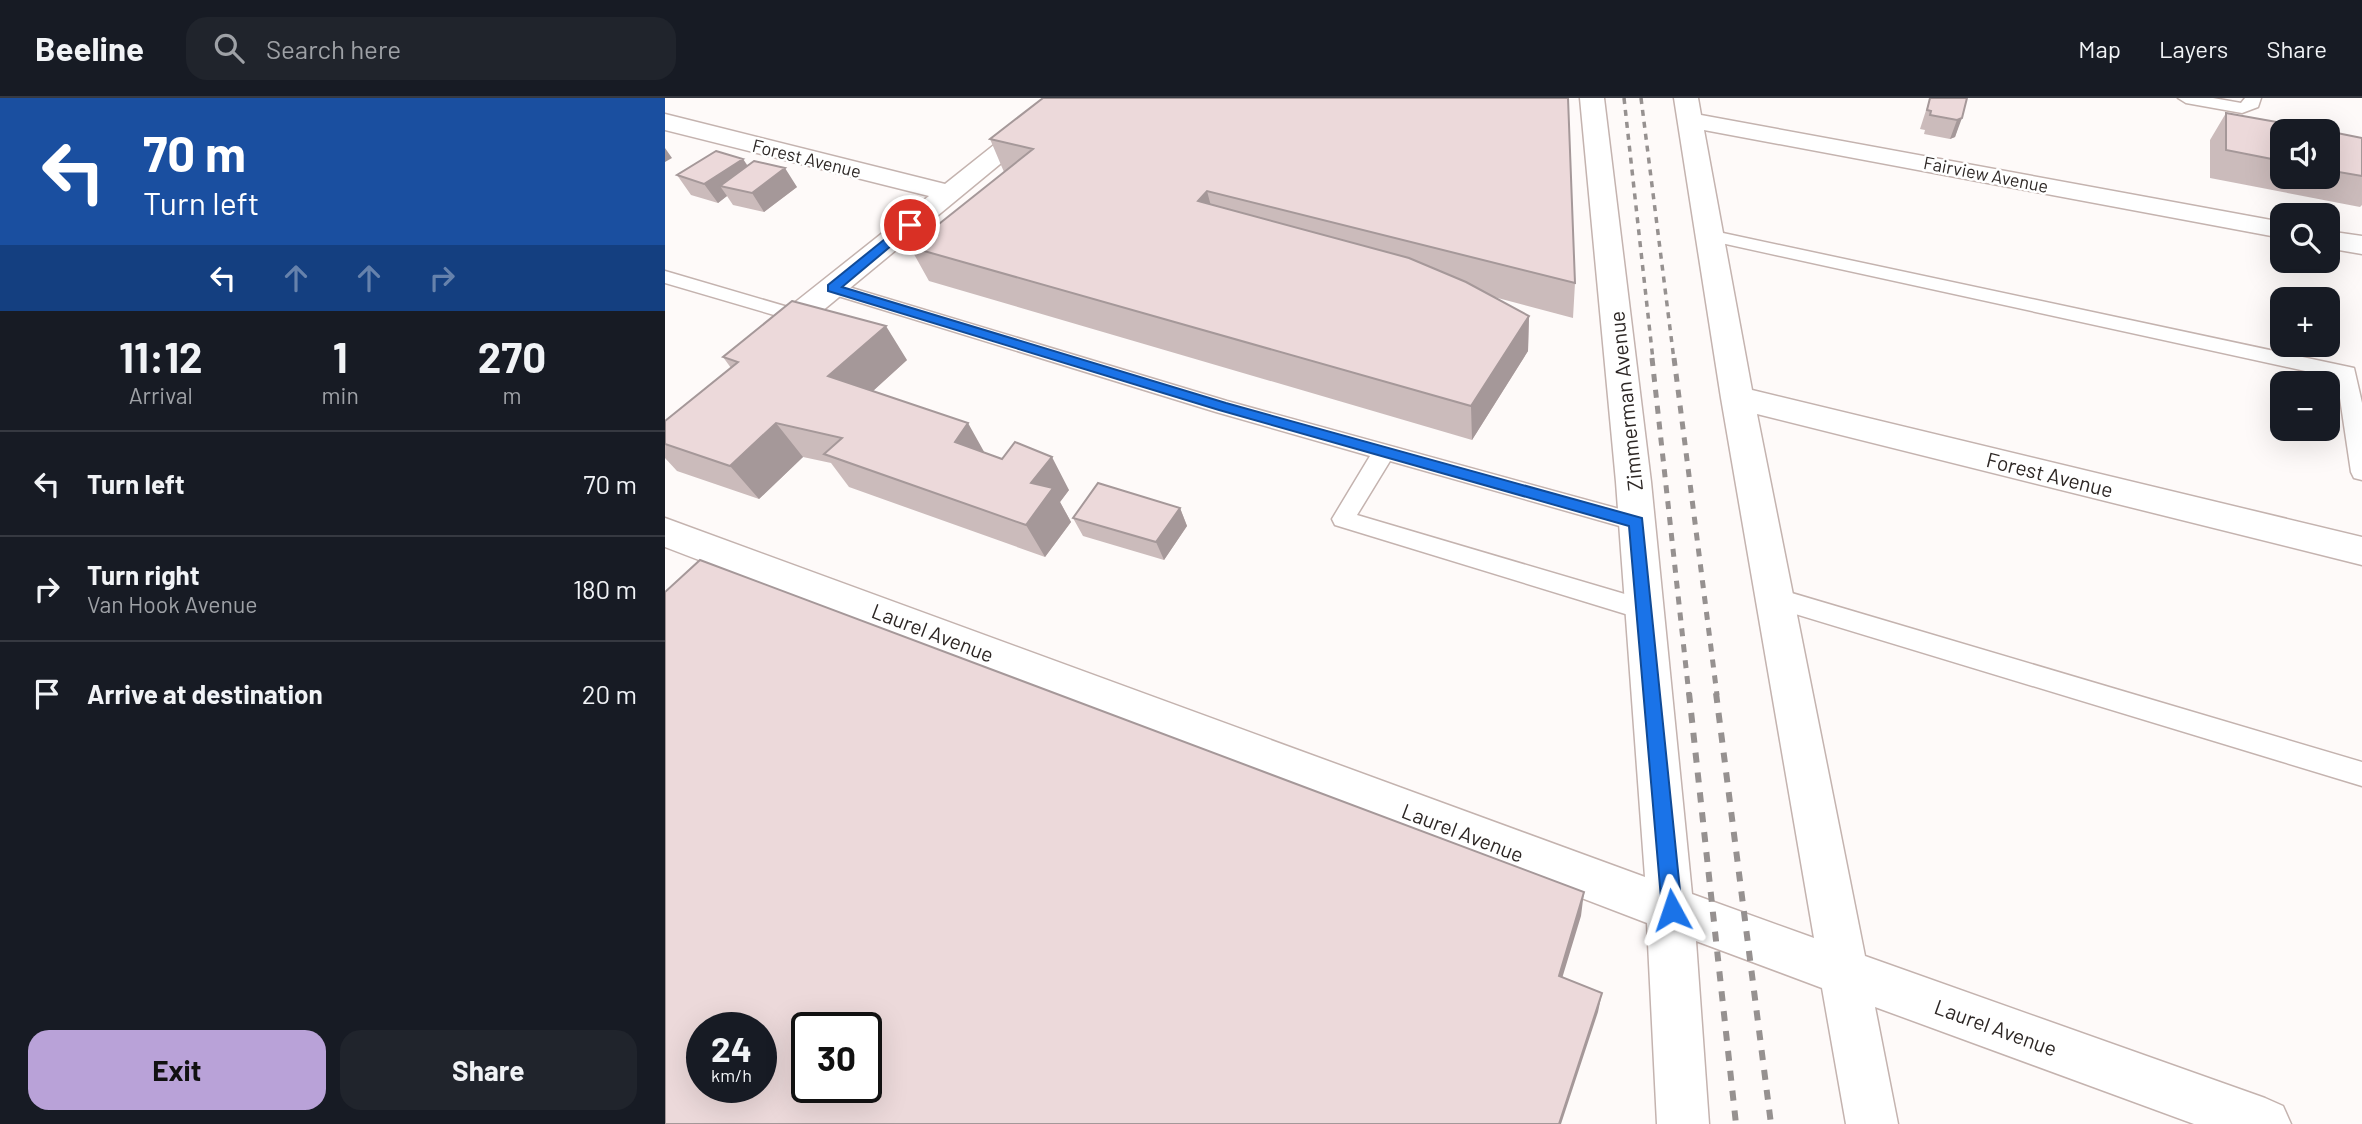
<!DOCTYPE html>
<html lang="en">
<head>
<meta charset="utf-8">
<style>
  :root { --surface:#171b24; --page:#20242c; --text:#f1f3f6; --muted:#9ea1a6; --line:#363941; --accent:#b9a2d8 }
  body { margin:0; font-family:Barlow,sans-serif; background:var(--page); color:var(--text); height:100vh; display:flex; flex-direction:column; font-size:26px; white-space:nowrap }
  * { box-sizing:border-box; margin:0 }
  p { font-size:23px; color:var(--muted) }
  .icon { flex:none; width:38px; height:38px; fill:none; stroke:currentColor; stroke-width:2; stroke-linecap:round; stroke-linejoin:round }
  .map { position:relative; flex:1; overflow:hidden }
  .details { display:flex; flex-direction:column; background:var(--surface); width:665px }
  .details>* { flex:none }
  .banner { background:#1a4fa0; color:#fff; overflow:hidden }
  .controls { position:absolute; left:1605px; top:21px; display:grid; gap:14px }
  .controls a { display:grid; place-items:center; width:70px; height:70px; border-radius:14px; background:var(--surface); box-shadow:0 7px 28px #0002; font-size:35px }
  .speed { position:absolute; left:21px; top:914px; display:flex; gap:14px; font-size:35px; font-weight:700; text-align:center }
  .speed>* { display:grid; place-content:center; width:91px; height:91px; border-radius:50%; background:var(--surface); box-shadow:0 7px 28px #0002; line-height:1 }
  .speed small { font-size:18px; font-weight:400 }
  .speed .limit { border:4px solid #111; border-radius:10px; background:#fff; color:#111 }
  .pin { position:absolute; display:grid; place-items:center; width:60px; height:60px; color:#fff; margin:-30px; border:4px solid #fff; border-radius:50%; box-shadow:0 2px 7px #0007 }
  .me { position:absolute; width:77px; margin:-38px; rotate:355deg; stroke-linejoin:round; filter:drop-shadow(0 0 5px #0008) }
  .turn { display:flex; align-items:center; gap:24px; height:147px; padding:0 28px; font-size:32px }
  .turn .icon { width:91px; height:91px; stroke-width:2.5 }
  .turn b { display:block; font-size:49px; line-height:60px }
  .lanes { display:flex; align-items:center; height:66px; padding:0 28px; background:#0003; justify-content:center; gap:35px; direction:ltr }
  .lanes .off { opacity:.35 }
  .eta { display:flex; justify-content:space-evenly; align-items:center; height:119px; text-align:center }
  .eta b { font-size:42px; font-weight:700; line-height:49px }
  .button { display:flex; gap:14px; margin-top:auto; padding:14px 28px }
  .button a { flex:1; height:80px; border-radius:21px; background:var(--accent); color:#111; font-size:28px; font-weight:700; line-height:80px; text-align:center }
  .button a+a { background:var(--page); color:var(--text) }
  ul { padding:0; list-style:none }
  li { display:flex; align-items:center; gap:21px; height:105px; padding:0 28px; border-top:2px solid var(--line) }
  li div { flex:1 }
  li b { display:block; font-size:26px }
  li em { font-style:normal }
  header { display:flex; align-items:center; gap:42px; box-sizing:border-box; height:98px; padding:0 35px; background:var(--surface); border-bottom:2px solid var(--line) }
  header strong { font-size:33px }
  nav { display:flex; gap:38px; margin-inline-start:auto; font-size:24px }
  .search { width:490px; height:63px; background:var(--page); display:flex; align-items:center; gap:18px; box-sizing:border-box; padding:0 24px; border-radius:21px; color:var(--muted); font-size:26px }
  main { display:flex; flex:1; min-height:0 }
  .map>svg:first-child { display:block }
</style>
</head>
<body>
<header>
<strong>Beeline</strong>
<div class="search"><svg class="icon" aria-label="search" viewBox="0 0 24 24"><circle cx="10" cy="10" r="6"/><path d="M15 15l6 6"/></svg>Search here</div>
<nav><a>Map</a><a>Layers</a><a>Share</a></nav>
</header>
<main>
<section class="details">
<div class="banner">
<div class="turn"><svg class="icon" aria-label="left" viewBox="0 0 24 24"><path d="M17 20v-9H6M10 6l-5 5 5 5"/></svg><div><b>70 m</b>Turn left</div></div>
<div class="lanes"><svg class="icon" aria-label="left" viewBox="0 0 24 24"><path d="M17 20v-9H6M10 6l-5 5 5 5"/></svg><svg class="icon off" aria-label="ahead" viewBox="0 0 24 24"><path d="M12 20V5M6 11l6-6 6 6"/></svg><svg class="icon off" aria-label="ahead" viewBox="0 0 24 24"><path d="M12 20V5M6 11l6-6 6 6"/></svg><svg class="icon off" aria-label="right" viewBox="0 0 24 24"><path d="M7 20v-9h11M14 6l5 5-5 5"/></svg></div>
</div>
<div class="eta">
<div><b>11:12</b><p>Arrival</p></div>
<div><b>1</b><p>min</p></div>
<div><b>270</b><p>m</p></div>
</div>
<ul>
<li><svg class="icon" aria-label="left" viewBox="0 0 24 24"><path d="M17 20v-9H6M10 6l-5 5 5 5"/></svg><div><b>Turn left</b></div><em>70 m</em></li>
<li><svg class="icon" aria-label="right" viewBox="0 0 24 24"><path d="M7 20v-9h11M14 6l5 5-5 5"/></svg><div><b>Turn right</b><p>Van Hook Avenue</p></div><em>180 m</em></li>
<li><svg class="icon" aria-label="arrive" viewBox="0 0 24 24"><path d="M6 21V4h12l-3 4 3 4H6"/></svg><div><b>Arrive at destination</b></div><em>20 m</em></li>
</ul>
<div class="button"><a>Exit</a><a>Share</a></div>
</section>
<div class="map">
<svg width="1697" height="1026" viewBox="0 0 1697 1026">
  <rect width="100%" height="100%" fill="#fefaf9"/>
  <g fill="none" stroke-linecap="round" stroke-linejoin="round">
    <defs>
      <path id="lane" d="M1513,0H1548L1576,5L1580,0H1596L1593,9L1577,15L1521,5Z
        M1044,132L1689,270L1697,305V382L1689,380L1686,374L1672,280L1038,141L1035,137L1038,133Z
        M0,173L140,214L143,218L140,222L133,224L0,185Z
        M167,184L562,303L980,418L983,424L980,430L972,433L725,363L692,417L980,502L989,505L992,512L989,519L980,522L670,427L667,421L705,358L551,314L160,194L158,190Z
        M1110,490L1697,664V688L1101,507L1098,500L1101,493Z"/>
      <path id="street" d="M388,0H415L116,247L105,250L94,247L89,240L94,233L264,98L0,32V16L280,86Z
        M915,0H939L986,384L1027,796L1149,840L1056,300L1009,0H1033L1036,17L1617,124V140L1039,32L1087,292L1697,439V467L1092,316L1200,858L1600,1000L1618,1008L1626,1026H1529L1210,909L1233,1026H1181L1157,890L1031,843L1044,1026H992L982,825L0,449V420L980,779L951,384Z
        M1662,133L1697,138V156L1662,150Z"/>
    </defs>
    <use href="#lane" stroke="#c4b3af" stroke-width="3"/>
    <use href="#street" stroke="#c4b3af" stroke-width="3"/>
    <use href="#lane" fill="#fff" fill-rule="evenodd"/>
    <use href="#street" fill="#fff" fill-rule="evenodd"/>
    <path stroke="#969190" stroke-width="3.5" stroke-dasharray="6 6" stroke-linecap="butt" d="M959,0L988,262
      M976,0L1009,262"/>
    <path stroke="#969190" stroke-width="5" stroke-dasharray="8 8" stroke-linecap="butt" d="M987,260L1024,597
      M1009,260L1052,597"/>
    <path stroke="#969190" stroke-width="6" stroke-dasharray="10 10" stroke-linecap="butt" d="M1024,595L1071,1026
      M1051,595L1106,1026"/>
  </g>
  <path fill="#cbbbbb" d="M378,0L910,185L908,220L829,199L864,218L863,253L807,342L264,183L245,149L339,74L325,41Z
    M1265,0H1302L1290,39L1285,41L1259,36L1260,32L1255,31Z
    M1561,15L1617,33V79H1662V33L1697,40V107L1695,109L1545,80V42Z
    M78,61L83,68L132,89L99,114L68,107L62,98L53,105L26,97L12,77Z
    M58,259L242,262L208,293L320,355L337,361L404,392L395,404L406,424L380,459L184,389L166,365L138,359L94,401L12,373L0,360V323L66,270Z
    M515,410L522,428L499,462L418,438L408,420Z"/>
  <path fill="#a59899" d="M1297,20L1290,39L1285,41L1292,22Z
    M0,50L7,60L0,64Z
    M78,61L90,80L55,88L62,98L53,105L39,86Z
    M120,70L132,89L99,114L87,95Z
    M542,93L551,127L533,103Z
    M864,218L863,253L807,342L806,308Z
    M221,228L242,262L187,312L163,278Z
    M111,325L138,359L94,401L65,368Z
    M303,325L322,359L290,344Z
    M387,359L404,392L395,404L406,424L380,459L361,427L366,385Z
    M515,410L522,428L499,462L491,444Z
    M919,794L916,818L892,897L894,878Z
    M937,895L933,914L896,1026H894Z"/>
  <path fill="#ecd9da" stroke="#a59899" stroke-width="2" fill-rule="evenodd" d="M378,0H903L910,185L542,93L533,103L744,160L801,184L864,218L806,308L245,149L368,51L325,41Z
    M1265,0H1302L1297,20L1292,22L1265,17L1266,13L1262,12Z
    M1561,15L1662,33H1617V63L1561,52Z
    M1662,33L1697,40V78L1662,72Z
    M51,53L78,61L39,86L12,77Z
    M89,63L120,70L87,95L55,88Z
    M127,203L221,228L163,278L303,325L290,344L337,361L350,344L387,359L366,385L388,390L361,427L159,356L177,340L111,325L65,368L0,346V323L73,264L58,259Z
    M433,385L515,410L491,444L408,420Z
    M35,462L919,794L894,878L937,895L894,1026H0V494ZM37,929H96V989H37ZM142,929H201V989H142Z"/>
  <path fill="#1a73e8" stroke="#114b97" stroke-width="2" d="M241,124L251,127L177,189L561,305L977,420L1017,812L1014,819L1007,822L1000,819L997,812L964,428L554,312L163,193V187Z"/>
  <g text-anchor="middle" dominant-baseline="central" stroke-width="5" stroke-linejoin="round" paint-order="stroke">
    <g font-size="18" fill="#2d2725" stroke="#fff">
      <text transform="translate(142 60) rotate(14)">Forest Avenue</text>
      <text transform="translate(1321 76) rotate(11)">Fairview Avenue</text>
    </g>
    <g font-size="21" fill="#2d2725" stroke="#fff">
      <text transform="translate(960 303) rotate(-96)">Zimmerman Avenue</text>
      <text transform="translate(1385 376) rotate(14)">Forest Avenue</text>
      <text transform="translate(268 534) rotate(21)">Laurel Avenue</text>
      <text transform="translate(798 734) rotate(21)">Laurel Avenue</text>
      <text transform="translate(1331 929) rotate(20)">Laurel Avenue</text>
    </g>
  </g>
</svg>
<div class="controls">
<a><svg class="icon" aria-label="sound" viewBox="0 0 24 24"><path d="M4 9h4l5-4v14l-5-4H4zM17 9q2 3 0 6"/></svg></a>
<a><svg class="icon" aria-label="search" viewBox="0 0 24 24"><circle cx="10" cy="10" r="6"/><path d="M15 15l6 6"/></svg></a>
<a>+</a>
<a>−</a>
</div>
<div class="speed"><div>24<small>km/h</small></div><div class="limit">30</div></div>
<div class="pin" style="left:245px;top:127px;background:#d93025"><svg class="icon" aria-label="arrive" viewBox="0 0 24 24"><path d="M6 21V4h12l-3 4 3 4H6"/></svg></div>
<svg class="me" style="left:1007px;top:812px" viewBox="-20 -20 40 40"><path d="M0-17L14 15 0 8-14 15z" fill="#1a73e8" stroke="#fff" stroke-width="4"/></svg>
</div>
</main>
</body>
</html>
